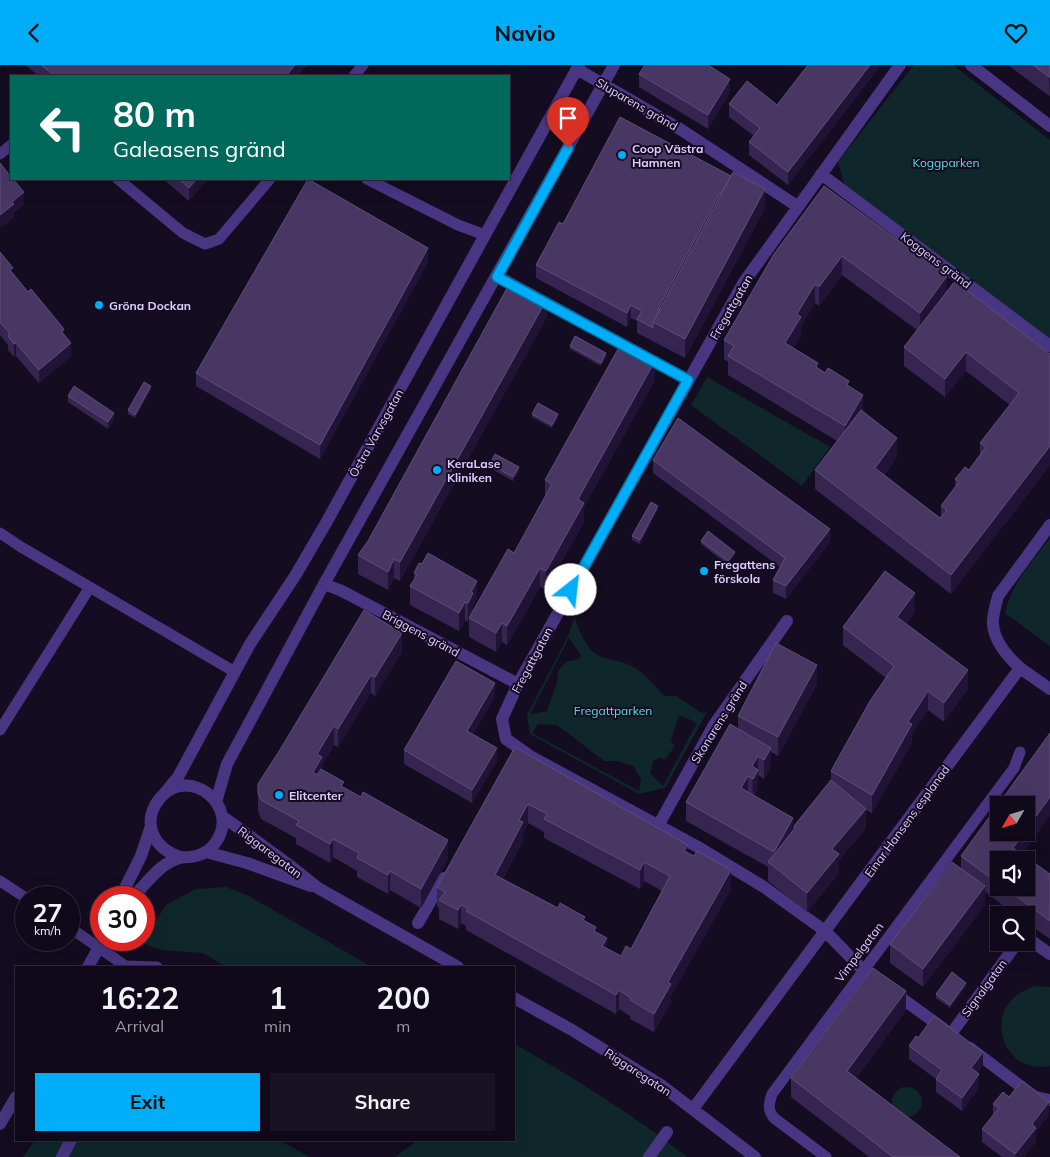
<!DOCTYPE html>
<html lang="en">
<head>
<meta charset="utf-8">
<style>
  :root { --surface:#0f0919; --page:#181222; --text:#f1f3f6; --muted:#9b9aa2; --line:#2f2a38; --accent:#00adf8 }
  body { margin:0; font-family:Mulish,sans-serif; background:var(--page); color:var(--text); height:100vh; display:flex; flex-direction:column; font-size:19px; white-space:nowrap }
  * { box-sizing:border-box; margin:0 }
  p { font-size:16px; color:var(--muted) }
  .icon { flex:none; width:28px; height:28px; fill:none; stroke:currentColor; stroke-width:2; stroke-linecap:round; stroke-linejoin:round }
  .map { position:relative; flex:1; overflow:hidden }
  .side { position:absolute; left:15px; top:901px; width:500px; height:175px; display:flex; flex-direction:column; background:var(--surface); border-radius:0px; box-shadow:0 5px 20px #0002,0 0 0 1px var(--line) }
  .side>* { flex:none }
  .banner { position:absolute; left:10px; top:10px; width:500px; height:105px; border-radius:0px; box-shadow:0 5px 20px #0002,0 0 0 1px var(--line); background:#00695c; color:#fff; overflow:hidden }
  .needle { width:32px; rotate:231deg }
  .tools { position:absolute; left:990px; top:731px; display:grid; gap:10px }
  .tools a { display:grid; place-items:center; width:45px; height:45px; border-radius:0px; background:var(--surface); box-shadow:0 5px 20px #0002,0 0 0 1px var(--line); font-size:25px }
  .speed { position:absolute; left:15px; top:821px; display:flex; gap:10px; font-size:25px; font-weight:700; text-align:center }
  .speed>* { display:grid; place-content:center; width:65px; height:65px; border-radius:50%; background:var(--surface); box-shadow:0 5px 20px #0002,0 0 0 1px var(--line); line-height:1 }
  .speed small { font-size:12px; font-weight:400 }
  .speed .limit { border:8px solid #d22; background:#fff; color:#111 }
  .pin { position:absolute; display:grid; place-items:center; width:42px; height:42px; color:#fff; margin:-51px -21px; border-radius:50% 50% 50% 0; rotate:-45deg; box-shadow:0 0 5px #0007 }
  .pin .icon { rotate:45deg }
  .me { position:absolute; width:55px; margin:-28px; rotate:29deg; stroke-linejoin:round; filter:drop-shadow(0 0 4px #0008) }
  .turn { display:flex; align-items:center; gap:18px; height:105px; padding:0 20px; font-size:22px }
  .turn .icon { width:65px; height:65px; stroke-width:2.5 }
  .turn b { display:block; font-size:35px; line-height:42px }
  .eta { display:flex; justify-content:space-evenly; align-items:center; height:85px; text-align:center }
  .eta b { font-size:30px; font-weight:700; line-height:35px }
  .button { display:flex; gap:10px; margin-top:auto; padding:10px 20px }
  .button a { flex:1; height:58px; border-radius:0px; background:var(--accent); color:#111; font-size:20px; font-weight:700; line-height:58px; text-align:center }
  .button a+a { background:var(--page); color:var(--text) }
  header { display:flex; justify-content:space-between; align-items:center; height:65px; padding:0 20px; background:var(--accent); color:#111; font-size:22px; font-weight:700 }
  .map>svg:first-child { display:block }
</style>
</head>
<body>
<header><svg class="icon" aria-label="back" viewBox="0 0 24 24"><path d="M15 5l-7 7 7 7"/></svg>Navio<svg class="icon" aria-label="heart" viewBox="0 0 24 24"><path d="M12 20l-8-8c-3-5 5-10 8-4 3-6 11-1 8 4z"/></svg></header>
<div class="map">
<svg width="1050" height="1092" viewBox="0 0 1050 1092">
  <rect width="100%" height="100%" fill="#140c21"/>
  <path fill="#0f272b" fill-rule="evenodd" d="M915,0H953L1050,75V275L845,122L838,97L913,1Z
    M707,312L830,382L802,421L691,340Z
    M1050,473V581L1005,548C1011,519 1033,496 1050,473Z
    M575,551C575,557 578,563 581,569C597,603 611,588 637,604C647,611 656,622 664,631H676L702,648L707,647L665,723L639,729L530,669L527,650L568,571ZM569,573L581,590L579,594L566,597L557,607L558,614L547,646L530,649ZM680,650L697,658L663,721L650,708L653,696L660,693L666,694L675,681L671,676L677,655ZM538,659L557,660L604,696H617L633,701L641,714L639,726L532,668Z
    M226,822L249,831L372,902H226L203,888L161,885L141,878L166,840L196,824Z
    M1036,921L1050,922V1001C997,1010 980,936 1036,921Z
    M514,979C574,1012 633,1050 687,1092H395L418,1075H514Z
    M892 1037a15 15 0 1 1 30 0a15 15 0 1 1-30 0Z
    M35,1075H279L310,1092H23Z"/>
  <g fill="none" stroke-linecap="round" stroke-linejoin="round">
    <path stroke="#483682" stroke-width="11" d="M354,11L363,0
      M0,89L11,80
      M118,114L183,168L205,179L219,174L270,114
      M367,114L458,160L485,170
      M0,468L21,482L235,607
      M0,665L90,522
      M0,816L26,833
      M69,862L127,902
      M125,901L157,902
      M826,1092L774,1053C767,1044 769,1039 772,1029L1014,703L1020,687"/>
    <path stroke="#483682" stroke-width="12" d="M900,0L744,217L518,619L502,654L506,674L530,691L698,782L764,822L825,866L863,905L944,964
      M971,0L1050,61
      M577,4L680,64L797,141
      M821,109L1050,281
      M497,211L688,315
      M324,519L342,526L518,619
      M1020,603L1050,624
      M163,730L178,712L250,579L295,511L326,458L579,0
      M216,737L227,699L324,519L614,0
      M222,751L288,799L318,823L458,902
      M658,761L714,660L787,556
      M206,787L247,798L311,821
      M122,832L125,823L141,791L151,761
      M133,832C142,823 151,811 162,802C166,799 173,795 179,793C182,792 186,792 190,792C200,791 210,786 216,777C241,741 189,700 161,732C140,756 153,783 180,792
      M418,858L444,813
      M1026,872L1050,889
      M88,902L103,875
      M514,933L572,965L661,1020L755,1092
      M951,969L1017,878
      M970,983L1035,1032L1050,1035
      M693,1044L1020,603C1008,592 994,577 993,559C992,551 996,540 998,531L1050,460
      M0,1059L16,1032
      M62,1092L71,1075
      M649,1092L667,1067"/>
  </g>
  <path fill="#362550" fill-rule="evenodd" d="M25,0H307L297,11H39Z
    M808,0H881L788,120L749,90V77L754,71L729,52V39L777,40Z
    M1008,0H1050V30L1049,31Z
    M639,9L730,27L708,64L639,22Z
    M620,52L765,143L685,293L637,268V256L631,253L627,262L536,213V200L563,159Z
    M163,114H208L189,136Z
    M824,121L947,226L1050,289V400L951,529L815,424V405L837,376L728,310V297L724,294V275ZM842,210L917,265L904,282V301L945,332L966,306L1010,340L980,378V389L969,405L955,414V422L941,441V452L940,453L884,410L897,392L863,347L849,321L818,303L793,283L801,271V261L815,238L819,241Z
    M0,187L13,209L64,270L71,291L39,318L16,291L14,292L8,285V280L0,270Z
    M428,197L320,394L196,321V308Z
    M547,252L400,516L394,513L388,525L358,509V490Z
    M570,281L606,291L601,301L570,284Z
    M655,315L584,442V457L546,525L540,522L507,580L502,577L496,587L469,572V554L468,557L465,555L459,566L410,540V521L414,515V508L477,534L473,541V546L514,488L545,431V415Z
    M151,325L135,353L128,349V345Z
    M68,331L114,355L108,364L68,337Z
    M532,349L558,353L552,363L532,352Z
    M653,395L830,477L786,534L773,528V515L780,502L653,408Z
    M490,399L519,406L513,416L490,403Z
    M658,444L640,479L632,475V471Z
    M701,476L735,490L728,500L701,479Z
    M915,547L906,559L968,624L944,657L928,645L912,669V678L872,748L866,745V763L839,795V808L807,847L768,816V802L686,756V737L738,664V651L817,619L778,691L771,687V702L764,714L758,710V723L754,731L793,765L794,761L831,716V706L886,613L843,580V562Z
    M402,568V587L375,631L371,628L338,682L334,680L322,700V705L344,723L448,794L421,843L390,825L388,829L357,812V806L333,792L330,798L296,779V773L261,754L258,746V719Z
    M495,631L473,669L497,696L472,738L404,699V685Z
    M515,682L688,788L731,824L671,931V937L654,967L630,954V951L619,944L616,949L466,865V861L461,858L458,864L439,854V843L437,841V822ZM528,758L544,767V773L640,824L644,816L662,826L631,884L621,891L607,883L596,867L585,856L558,843L503,814L523,776V768Z
    M1022,789L1050,809V874L1026,857V850H1016L985,827V840L923,922L890,898V879L961,803V791ZM999,795L1026,822H999Z
    M966,921L950,943L936,933V929Z
    M906,945L856,1013L960,1092H869L791,1032V1013Z
    M918,973L983,1000L977,1008L979,1023L962,1046L936,1027V1014L909,994V981Z
    M1009,1032L1049,1050L1036,1067V1076L1024,1092H1002L982,1077V1064L993,1049V1039Z"/>
  <path fill="#211335" d="M295,0H307L297,11H286Z
    M870,0H881L788,120V107Z
    M1049,12H1050L1049,31Z
    M730,14V27L708,64V50Z
    M197,114H208L189,136V123Z
    M765,124V143L685,293V274Z
    M24,127V140L14,148V152L0,164V150L12,137Z
    M720,128V141L655,258L658,244Z
    M428,183V197L320,394V380Z
    M842,191V210L819,241V222Z
    M947,211V230L920,267V248Z
    M815,219V238L801,261V271L785,297V278L797,249Z
    M547,234V252L400,516V497Z
    M631,240V253L627,262V248Z
    M16,278V291L14,292V279Z
    M71,278V291L39,318V305Z
    M966,287V306L945,332V314Z
    M606,288V291L601,301V298Z
    M655,296V315L584,442V457L546,525V506L578,434Z
    M151,321V325L135,353V350Z
    M863,330V349L845,380V361Z
    M114,348V355L108,364V357Z
    M558,349V353L552,363V360Z
    M897,373V392L875,421V403Z
    M1050,381V400L951,529V510Z
    M519,402V406L513,416V412Z
    M658,441V444L640,479V475Z
    M830,464V477L786,534V521Z
    M735,487V490L728,500V496Z
    M394,494V513L388,525V507Z
    M540,503V522L507,580V561Z
    M477,516V534L473,541V547L468,557V538L471,527Z
    M915,528V547L897,571V552Z
    M465,537V555L459,566V548Z
    M502,558V577L496,587V568Z
    M402,568V587L375,631V612Z
    M817,600V619L778,691V672Z
    M968,605V624L944,657V638Z
    M371,610V628L338,682V664Z
    M495,618V631L467,679V666Z
    M928,626V645L912,669V678L872,748V730L908,657Z
    M334,661V680L322,700V711L313,726V707L317,689Z
    M497,683V696L472,738V725Z
    M771,683V702L764,714V695Z
    M758,691V723L753,733L752,701Z
    M748,711V730L741,723Z
    M1050,732V751L1018,795L1013,783L1024,768H1026V765Z
    M528,739V758L523,768V776L495,829V810L519,755Z
    M866,744V763L839,795V808L807,847V828L832,784Z
    M793,753V772L774,802V787Z
    M333,774V792L330,798V779Z
    M448,775V794L421,843V824Z
    M688,780V799L684,786Z
    M644,797V816L640,824V805Z
    M731,805V824L671,931V937L654,967V949L668,917Z
    M390,806V825L388,829V810Z
    M985,821V840L923,922V904Z
    M461,840V858L458,864V845Z
    M607,873V891L602,881Z
    M966,918V921L950,943V940Z
    M619,925V944L616,949V930Z
    M906,926V945L847,1025V1006Z
    M983,987V1000L971,1017V1003Z
    M979,1009V1023L962,1046V1033Z
    M1049,1037V1050L1036,1067V1076L1024,1092H1015V1089L1032,1059Z"/>
  <path fill="#483763" stroke="#5f4e7b" fill-rule="evenodd" d="M41,0H295L286,11H55Z
    M645,0H708L730,14L708,50L639,9Z
    M808,0H870L788,107L749,77L760,63L729,39L747,16L777,40Z
    M1033,0H1050V12H1049Z
    M620,52L731,111L721,129L720,128L658,244H660L653,257V263L637,254L642,246L631,240L627,248L536,200L559,157L563,159Z
    M0,98L11,112V114H13L24,127L12,137L14,139L0,150Z
    M733,107L765,124L685,274L653,257Z
    M179,114H197L189,123Z
    M308,114L428,183L320,380L196,308Z
    M824,121L947,211L920,248L842,191L819,222L815,219L797,249L801,252L785,278L818,298L816,302L825,308L828,303L849,316L847,320L863,330L845,361L728,291L734,281L724,275L774,189Z
    M0,187L13,203L10,205L28,227L31,224L64,264L62,267L71,278L39,305L16,278L14,279L8,271L10,269L0,257Z
    M512,214L547,234L400,497L394,494L388,507L358,490L368,476Z
    M955,216L1050,289V381L951,510L815,405L861,345L897,373L875,403L940,453L947,445L941,441L959,417L955,414L965,402L969,405L986,382L980,378L1019,328L966,287L945,314L904,282Z
    M575,271L606,288L601,298L570,281Z
    M622,277L655,296L578,434L584,438L546,506L540,503L507,561L502,558L496,568L469,553L508,484L514,488L552,419L545,415Z
    M144,317L151,321L135,350L128,345Z
    M74,321L114,348L108,357L68,331Z
    M538,338L558,349L552,360L532,349Z
    M678,353L830,464L786,521L773,515L785,493L653,395Z
    M495,389L519,402L513,412L490,399Z
    M651,437L658,441L640,475L632,471Z
    M708,466L735,487L728,496L701,476Z
    M428,488L477,516L471,527L473,528L468,538L465,537L459,548L410,521L417,510L414,508L419,498L422,499Z
    M885,506L915,528L897,552L968,605L944,638L928,626L908,657L912,659L872,730L831,706L870,636L894,601L843,562Z
    M364,545L402,568L375,612L371,610L338,664L334,661L317,689L322,692L313,707L317,710L321,704L344,717L341,721L361,732L363,727L448,775L421,824L390,806L388,810L357,793L359,788L333,774L330,779L296,760L299,756L261,735L258,728V719L263,711L278,688Z
    M776,578L817,600L778,672L738,651Z
    M456,596L495,618L467,666L497,683L472,725L404,685Z
    M730,659L771,683L764,695L758,691L752,701L758,705L753,714L748,711L741,723L793,753L774,787L686,737Z
    M1050,668V732L1026,765V740H999V768H1024L1013,783L1050,809V856L1004,822H1026V795H999V819L961,791Z
    M515,682L688,780L684,786L694,791L697,786L731,805L668,917L671,919L654,949L630,935L631,933L619,925L616,930L466,846L468,843L461,840L458,845L439,835L445,827L437,822ZM528,739L547,749L544,754L640,805L644,797L670,811L631,884L626,881L621,891L602,881L607,873L594,866L596,862L583,855L585,852L560,838L558,843L495,810L523,757L519,755Z
    M831,715L866,744L832,784L839,789L807,828L768,797L795,763L794,761Z
    M952,797L985,821L923,904L890,879Z
    M873,903L906,926L847,1006L960,1092H893L791,1013Z
    M952,907L966,918L950,940L936,929Z
    M934,951L983,987L971,1003L979,1009L962,1033L936,1014L942,1005L909,981L916,971L918,973Z
    M1022,1016L1049,1037L1032,1059L1036,1063L1015,1089L982,1064L999,1043L993,1039L1003,1027L1009,1032Z"/>
  <g fill="none" stroke-linecap="round" stroke-linejoin="round">
    <defs>
      <path id="route" d="M568,83L497,212L688,315L571,525"/>
    </defs>
    <use href="#route" stroke="#0070a1" stroke-width="12"/>
    <use href="#route" stroke="#00adf8" stroke-width="9"/>
  </g>
  <g fill="#00adf8" stroke="#140c21" stroke-width="2">
    <circle cx="622" cy="90" r="5"/>
    <circle cx="99" cy="240" r="5"/>
    <circle cx="437" cy="405" r="5"/>
    <circle cx="704" cy="506" r="5"/>
    <circle cx="279" cy="730" r="5"/>
  </g>
  <g text-anchor="middle" dominant-baseline="central" stroke-width="4" stroke-linejoin="round" paint-order="stroke">
    <g font-size="12" fill="#ddcdff" stroke="#140c21">
      <text transform="translate(637 39) rotate(30)">Sluparens gränd</text>
      <text transform="translate(936 195) rotate(37)">Koggens gränd</text>
      <text transform="translate(731 242) rotate(-60)">Fregattgatan</text>
      <text transform="translate(376 368) rotate(-61)">Östra Varvsgatan</text>
      <text transform="translate(421 568) rotate(28)">Briggens gränd</text>
      <text transform="translate(532 595) rotate(-62)">Fregattgatan</text>
      <text transform="translate(719 657) rotate(-58)">Skonarens gränd</text>
      <text transform="translate(907 756) rotate(-54)">Einar Hansens esplanad</text>
      <text transform="translate(270 787) rotate(37)">Riggaregatan</text>
      <text transform="translate(859 887) rotate(-53)">Vimpelgatan</text>
      <text transform="translate(984 923) rotate(-54)">Signalgatan</text>
      <text transform="translate(638 1007) rotate(33)">Riggaregatan</text>
    </g>
    <g font-size="12" font-weight="bold" fill="#ddcdff" stroke="#140c21" text-anchor="start">
      <text x="632" y="83">Coop Västra<tspan x="632" dy="14">Hamnen</tspan></text>
      <text x="109" y="240">Gröna Dockan</text>
      <text x="447" y="398">KeraLase<tspan x="447" dy="14">Kliniken</tspan></text>
      <text x="714" y="499">Fregattens<tspan x="714" dy="14">förskola</tspan></text>
      <text x="289" y="730">Elitcenter</text>
    </g>
    <g font-size="12" fill="#55e2db" stroke="#140c21">
      <text x="946" y="97">Koggparken</text>
      <text x="613" y="645">Fregattparken</text>
    </g>
  </g>
</svg>
<div class="tools">
<a><svg class="needle" viewBox="-14 -14 28 28"><path d="M0-13l5 13h-10z" fill="#e53935"/><path d="M0 13l5-13h-10z" fill="#9b9aa2"/></svg></a>
<a><svg class="icon" aria-label="sound" viewBox="0 0 24 24"><path d="M4 9h4l5-4v14l-5-4H4zM17 9q2 3 0 6"/></svg></a>
<a><svg class="icon" aria-label="search" viewBox="0 0 24 24"><circle cx="10" cy="10" r="6"/><path d="M15 15l6 6"/></svg></a>
</div>
<div class="speed"><div>27<small>km/h</small></div><div class="limit">30</div></div>
<div class="pin" style="left:568px;top:83px;background:#d93025"><svg class="icon" aria-label="arrive" viewBox="0 0 24 24"><path d="M6 21V4h12l-3 4 3 4H6"/></svg></div>
<svg class="me" style="left:571px;top:525px" viewBox="-20 -20 40 40"><circle r="19" fill="#fff"/><path d="M0-13L10 11 0 6-10 11z" fill="#00adf8"/></svg>
<div class="banner">
<div class="turn"><svg class="icon" aria-label="left" viewBox="0 0 24 24"><path d="M17 20v-9H6M10 6l-5 5 5 5"/></svg><div><b>80 m</b>Galeasens gränd</div></div>
</div>
<section class="side">
<div class="eta">
<div><b>16:22</b><p>Arrival</p></div>
<div><b>1</b><p>min</p></div>
<div><b>200</b><p>m</p></div>
</div>
<div class="button"><a>Exit</a><a>Share</a></div>
</section>
</div>
</body>
</html>
